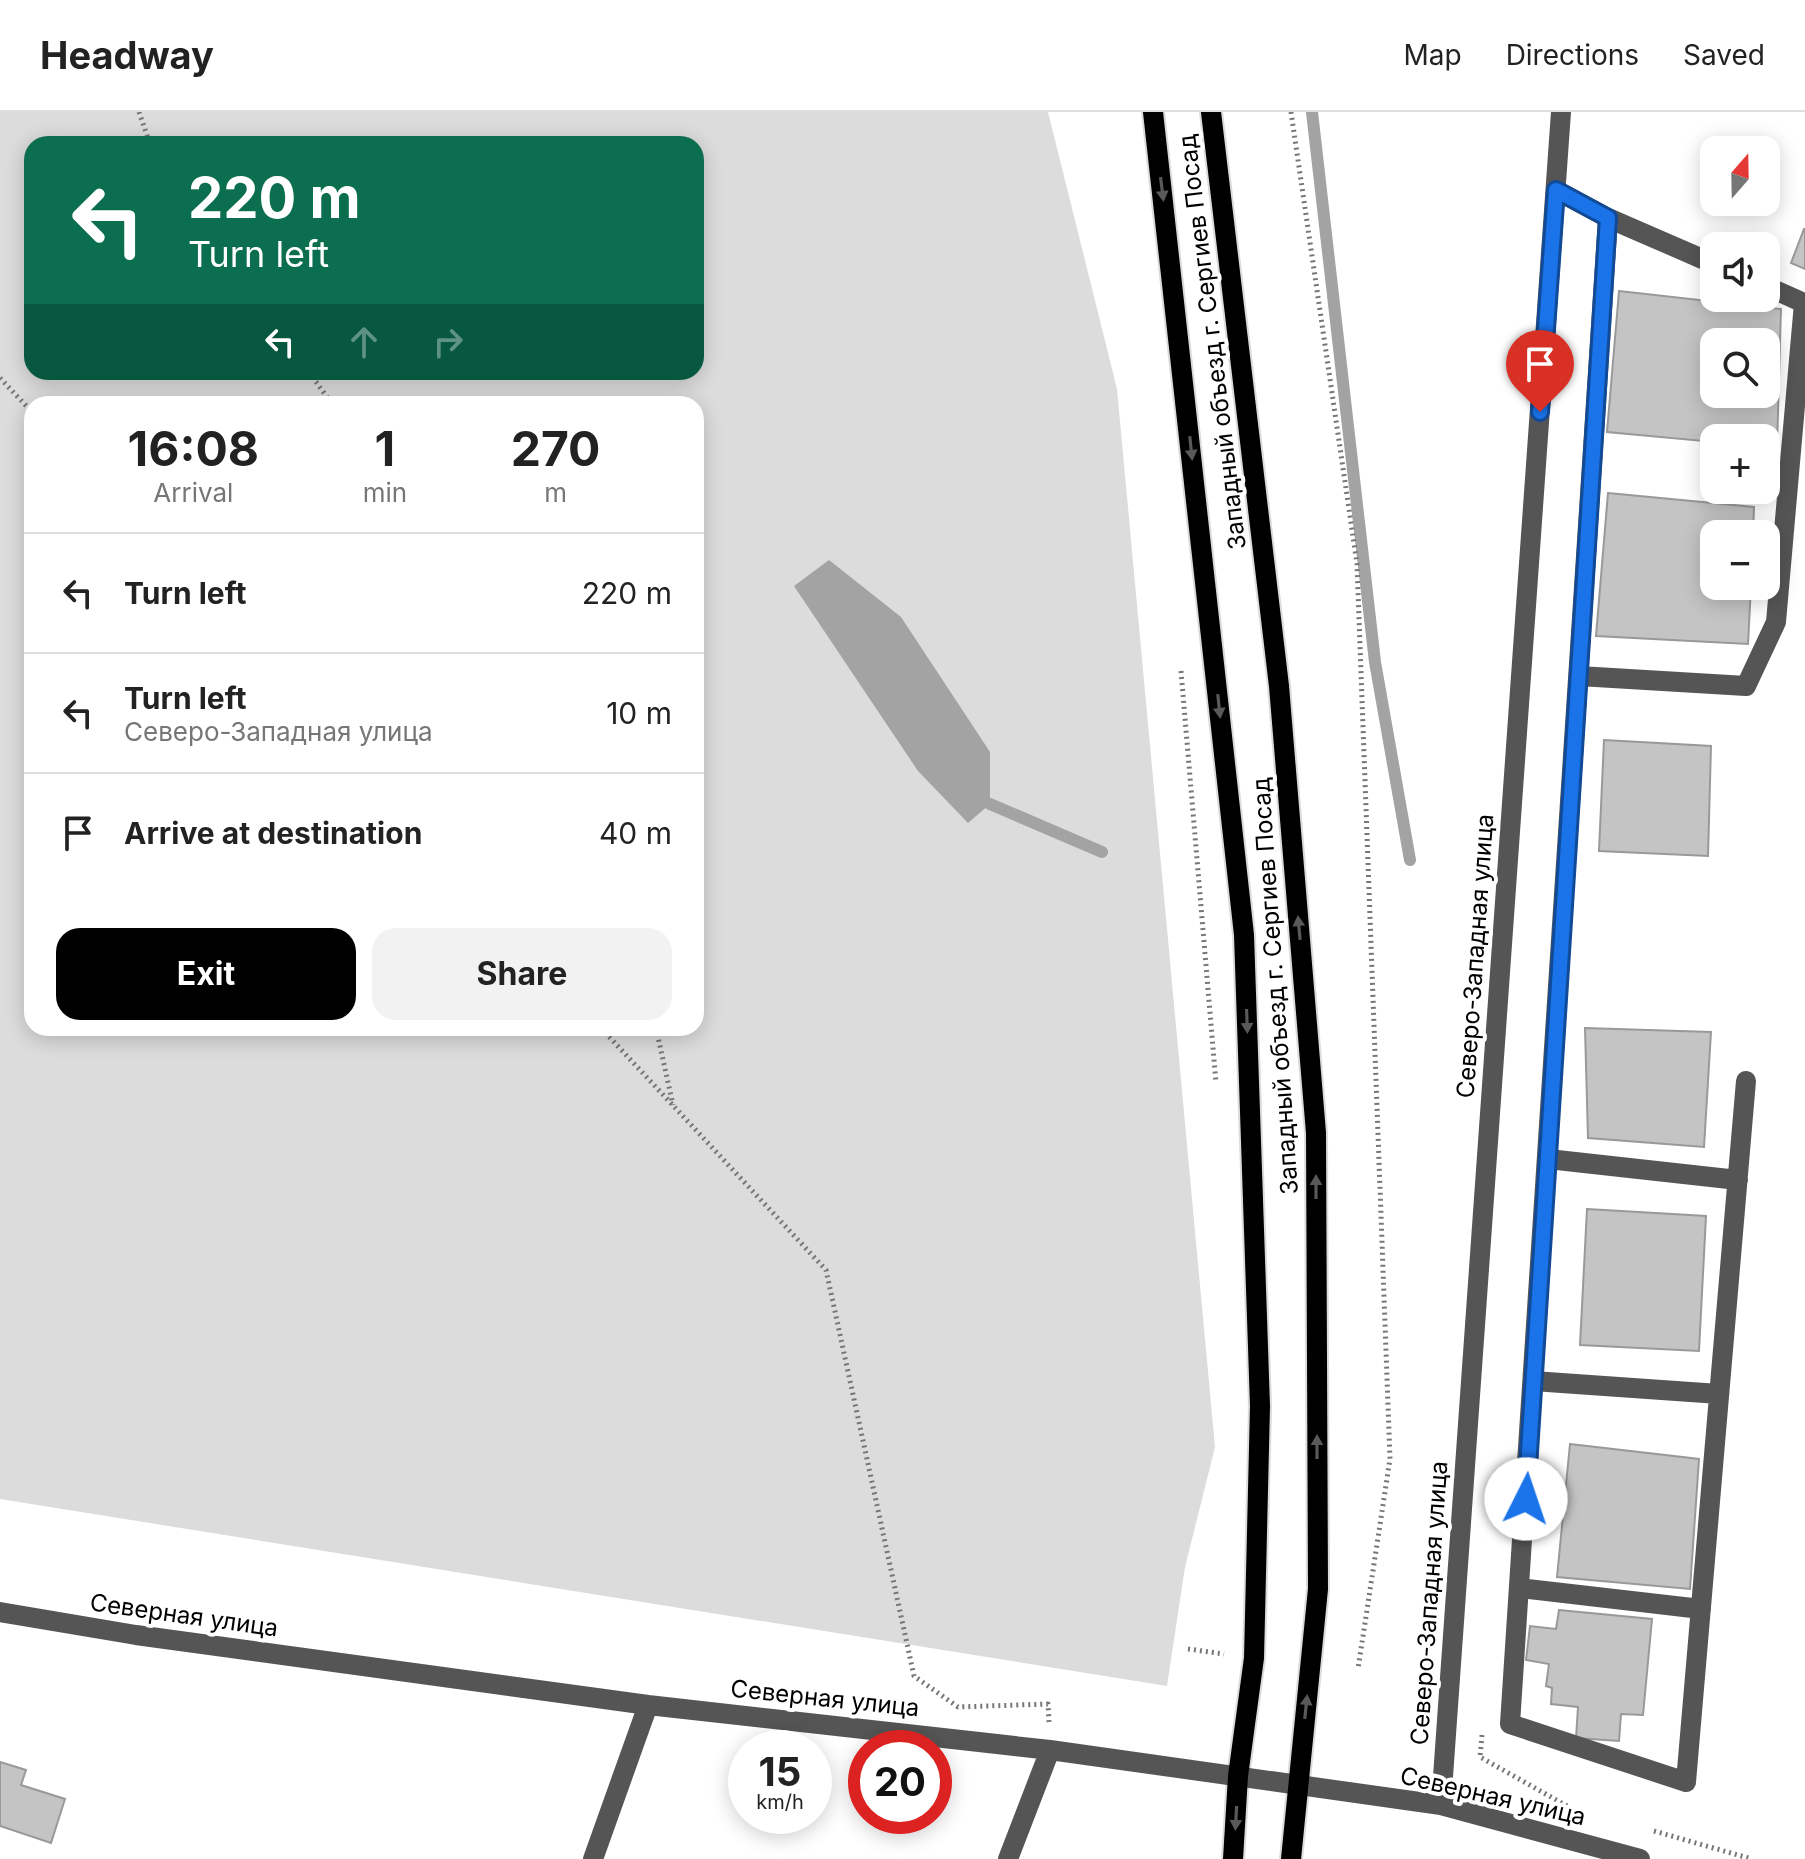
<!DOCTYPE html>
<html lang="en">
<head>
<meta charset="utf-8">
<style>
  :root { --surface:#fff; --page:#f2f2f2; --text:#222; --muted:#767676; --line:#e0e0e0; --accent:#000 }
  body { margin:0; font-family:Inter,sans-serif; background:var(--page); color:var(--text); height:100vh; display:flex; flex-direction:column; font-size:30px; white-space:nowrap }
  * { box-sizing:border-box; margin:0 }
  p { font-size:26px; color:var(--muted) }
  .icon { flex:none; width:44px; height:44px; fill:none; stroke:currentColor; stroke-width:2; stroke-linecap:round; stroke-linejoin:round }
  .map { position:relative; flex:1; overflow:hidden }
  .details { position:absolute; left:24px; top:284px; width:680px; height:640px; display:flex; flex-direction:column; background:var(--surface); border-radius:24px; box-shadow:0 4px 20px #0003 }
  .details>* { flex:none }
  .top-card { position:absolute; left:24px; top:24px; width:680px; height:244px; border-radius:24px; box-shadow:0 4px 20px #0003; background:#0b6e4f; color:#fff; overflow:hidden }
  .needle { width:52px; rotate:20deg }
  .buttons { position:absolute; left:1700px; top:24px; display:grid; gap:16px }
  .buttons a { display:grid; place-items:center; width:80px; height:80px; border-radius:16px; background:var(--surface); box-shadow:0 4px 20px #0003; font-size:40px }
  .speed { position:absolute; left:728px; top:1618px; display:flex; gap:16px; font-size:40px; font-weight:700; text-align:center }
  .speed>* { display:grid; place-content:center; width:104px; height:104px; border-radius:50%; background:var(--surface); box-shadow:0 4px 20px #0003; line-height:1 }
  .speed small { font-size:20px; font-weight:400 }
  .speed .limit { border:12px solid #d22; background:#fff; color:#111 }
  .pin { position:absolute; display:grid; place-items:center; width:68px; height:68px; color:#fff; margin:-82px -34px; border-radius:50% 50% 50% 0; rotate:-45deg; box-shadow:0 0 8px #0007 }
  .pin .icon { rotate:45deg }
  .me { position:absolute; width:88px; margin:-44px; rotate:4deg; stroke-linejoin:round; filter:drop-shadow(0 0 6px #0008) }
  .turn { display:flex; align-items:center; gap:28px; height:168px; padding:0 32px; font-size:36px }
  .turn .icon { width:104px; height:104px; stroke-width:2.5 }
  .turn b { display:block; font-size:56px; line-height:68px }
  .lanes { display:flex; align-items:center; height:76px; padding:0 32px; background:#0003; justify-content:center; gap:40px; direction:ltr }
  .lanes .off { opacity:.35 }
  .eta { display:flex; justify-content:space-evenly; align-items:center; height:136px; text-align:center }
  .eta b { font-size:48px; font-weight:700; line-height:56px }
  .action { display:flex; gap:16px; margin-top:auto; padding:16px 32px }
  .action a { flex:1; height:92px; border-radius:24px; background:var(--accent); color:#fff; font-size:32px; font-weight:700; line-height:92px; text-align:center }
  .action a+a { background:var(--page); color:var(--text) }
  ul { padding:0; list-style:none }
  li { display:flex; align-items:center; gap:24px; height:120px; padding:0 32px; border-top:2px solid var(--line) }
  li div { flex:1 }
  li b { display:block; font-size:30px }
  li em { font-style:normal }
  header { display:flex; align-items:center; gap:48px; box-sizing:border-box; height:112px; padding:0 40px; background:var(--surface); border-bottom:2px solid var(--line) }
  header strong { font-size:38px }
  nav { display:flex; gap:44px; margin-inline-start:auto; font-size:28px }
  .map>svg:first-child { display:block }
</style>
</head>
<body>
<header>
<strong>Headway</strong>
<nav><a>Map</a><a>Directions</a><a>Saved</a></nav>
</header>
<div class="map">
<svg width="1805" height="1747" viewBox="0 0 1805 1747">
  <rect width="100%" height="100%" fill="#fff"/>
  <path fill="#dcdcdc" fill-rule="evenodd" d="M0,0H1048L1117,277L1215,1335L1185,1455L1167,1574L0,1387ZM32,32H696V260H32ZM32,292H696V916H32Z"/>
  <path fill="#a3a3a3" d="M829,448L901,505L990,640V692L968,711L918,659L794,474Z"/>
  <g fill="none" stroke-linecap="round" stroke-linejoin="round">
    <path stroke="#a3a3a3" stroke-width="12" d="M1312,0L1375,550L1410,748
      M990,692L1102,740"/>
  </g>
  <path fill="#c4c4c4" stroke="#999" stroke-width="2" fill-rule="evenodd" d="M1804,117H1805V157L1791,151Z
    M1619,179L1781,197L1777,335L1766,334V326H1714V330L1607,320ZM1714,230H1766V282H1714Z
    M1608,381L1754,395L1753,422H1714V474H1751L1748,532L1596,524Z
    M1604,628L1711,634L1708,744L1599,739Z
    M1585,916L1711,920L1704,1035L1588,1026Z
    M1587,1097L1706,1104L1699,1239L1580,1233Z
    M1570,1332L1699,1347L1690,1477L1557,1465Z
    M1559,1498L1652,1507L1643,1603L1621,1602L1619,1629L1576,1626L1578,1595L1551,1592L1552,1576L1546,1574L1549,1552L1526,1548L1530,1514L1556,1517Z
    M0,1650L26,1658L21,1673L65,1687L51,1731L0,1714Z"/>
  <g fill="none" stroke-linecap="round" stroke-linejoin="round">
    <defs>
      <path id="major" d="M1153,0L1244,823L1260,1294L1254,1546L1238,1664L1233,1747
        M1211,0L1279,574L1316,1021L1318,1477L1291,1747"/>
    </defs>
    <use href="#major" stroke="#dbdbdb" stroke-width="24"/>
    <path stroke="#777" stroke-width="5" stroke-dasharray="2 4" stroke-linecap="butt" d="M139,0L150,32
      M1291,0L1357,452L1390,1347L1358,1557
      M309,260L332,292
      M0,266L32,300
      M1181,559L1216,971
      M601,916L826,1158L914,1564L958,1595L1048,1592L1049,1610
      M656,916L673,993
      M1188,1537L1224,1542
      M1482,1623L1480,1645L1567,1694
      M1654,1719L1752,1747"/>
    <path stroke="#555" stroke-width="20" d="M1556,78L1608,106L1510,1612L1686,1670L1746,969
      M1608,106L1714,152
      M1579,564L1746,574L1776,510L1804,191L1766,174
      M1548,1047L1738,1068
      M1533,1269L1719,1282
      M1520,1476L1701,1497
      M0,1500L136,1523L648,1593L1050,1638L1441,1693L1640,1747
      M1441,1693L1561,0
      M593,1747L648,1593
      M1008,1747L1050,1638"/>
    <use href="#major" stroke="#000" stroke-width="20"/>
  </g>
  <defs><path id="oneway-solid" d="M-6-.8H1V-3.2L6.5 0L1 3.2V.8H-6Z" transform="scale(2)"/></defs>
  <g fill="#595959">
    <use href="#oneway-solid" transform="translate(1162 77) rotate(83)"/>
    <use href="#oneway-solid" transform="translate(1191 336) rotate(84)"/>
    <use href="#oneway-solid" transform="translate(1219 594) rotate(84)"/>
    <use href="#oneway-solid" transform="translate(1299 816) rotate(-95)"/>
    <use href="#oneway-solid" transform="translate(1247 909) rotate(88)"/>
    <use href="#oneway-solid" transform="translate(1316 1075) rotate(-90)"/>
    <use href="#oneway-solid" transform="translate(1317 1335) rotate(-90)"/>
    <use href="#oneway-solid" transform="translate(1306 1595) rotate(-84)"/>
    <use href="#oneway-solid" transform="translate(1236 1706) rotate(93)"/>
  </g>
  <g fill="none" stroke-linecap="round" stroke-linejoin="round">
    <defs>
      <path id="route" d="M1526,1387L1608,106L1556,78L1540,300"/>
    </defs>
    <use href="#route" stroke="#114b97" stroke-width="20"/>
    <use href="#route" stroke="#1a73e8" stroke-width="14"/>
  </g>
  <g text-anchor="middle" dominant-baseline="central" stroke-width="8" stroke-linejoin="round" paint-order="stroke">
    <g font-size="24" fill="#000" stroke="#fff">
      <text transform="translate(1212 230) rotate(-97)">Западный объезд г. Сергиев Посад</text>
      <text transform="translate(1475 844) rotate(-86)">Северо-Западная улица</text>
      <text transform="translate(1275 874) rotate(-94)">Западный объезд г. Сергиев Посад</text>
      <text transform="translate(1429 1491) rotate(-86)">Северо-Западная улица</text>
      <text transform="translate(184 1503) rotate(8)">Северная улица</text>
      <text transform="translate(825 1586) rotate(6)">Северная улица</text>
      <text transform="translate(1493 1684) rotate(13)">Северная улица</text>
    </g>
  </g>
</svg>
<div class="buttons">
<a><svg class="needle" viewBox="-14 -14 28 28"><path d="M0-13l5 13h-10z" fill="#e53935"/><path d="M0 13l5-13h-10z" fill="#767676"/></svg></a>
<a><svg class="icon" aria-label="sound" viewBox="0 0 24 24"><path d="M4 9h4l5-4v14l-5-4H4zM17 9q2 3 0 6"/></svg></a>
<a><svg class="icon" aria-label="search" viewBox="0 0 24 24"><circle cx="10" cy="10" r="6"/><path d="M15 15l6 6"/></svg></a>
<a>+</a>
<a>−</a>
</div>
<div class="speed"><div>15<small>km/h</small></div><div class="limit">20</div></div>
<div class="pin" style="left:1540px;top:300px;background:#d93025"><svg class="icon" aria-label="arrive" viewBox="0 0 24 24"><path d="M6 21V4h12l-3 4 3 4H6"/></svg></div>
<svg class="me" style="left:1526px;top:1387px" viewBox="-20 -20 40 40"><circle r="19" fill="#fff"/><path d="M0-13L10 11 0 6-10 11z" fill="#1a73e8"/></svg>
<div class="top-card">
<div class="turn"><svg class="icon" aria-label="left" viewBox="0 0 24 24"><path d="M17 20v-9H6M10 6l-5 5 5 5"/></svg><div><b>220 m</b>Turn left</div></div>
<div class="lanes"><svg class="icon" aria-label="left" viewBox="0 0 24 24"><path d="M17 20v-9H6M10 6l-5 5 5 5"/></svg><svg class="icon off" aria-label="ahead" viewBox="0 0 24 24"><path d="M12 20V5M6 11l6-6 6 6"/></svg><svg class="icon off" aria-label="right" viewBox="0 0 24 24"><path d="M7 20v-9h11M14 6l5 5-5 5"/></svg></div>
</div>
<section class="details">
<div class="eta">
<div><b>16:08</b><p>Arrival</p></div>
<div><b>1</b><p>min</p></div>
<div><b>270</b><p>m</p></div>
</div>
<ul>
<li><svg class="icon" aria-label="left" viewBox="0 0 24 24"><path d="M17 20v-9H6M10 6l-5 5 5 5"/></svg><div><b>Turn left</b></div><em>220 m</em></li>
<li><svg class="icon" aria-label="left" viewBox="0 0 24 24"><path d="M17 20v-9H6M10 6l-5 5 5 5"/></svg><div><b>Turn left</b><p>Северо-Западная улица</p></div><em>10 m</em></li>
<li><svg class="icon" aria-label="arrive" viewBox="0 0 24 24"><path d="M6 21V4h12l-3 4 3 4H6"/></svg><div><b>Arrive at destination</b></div><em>40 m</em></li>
</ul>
<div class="action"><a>Exit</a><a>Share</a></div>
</section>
</div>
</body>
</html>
